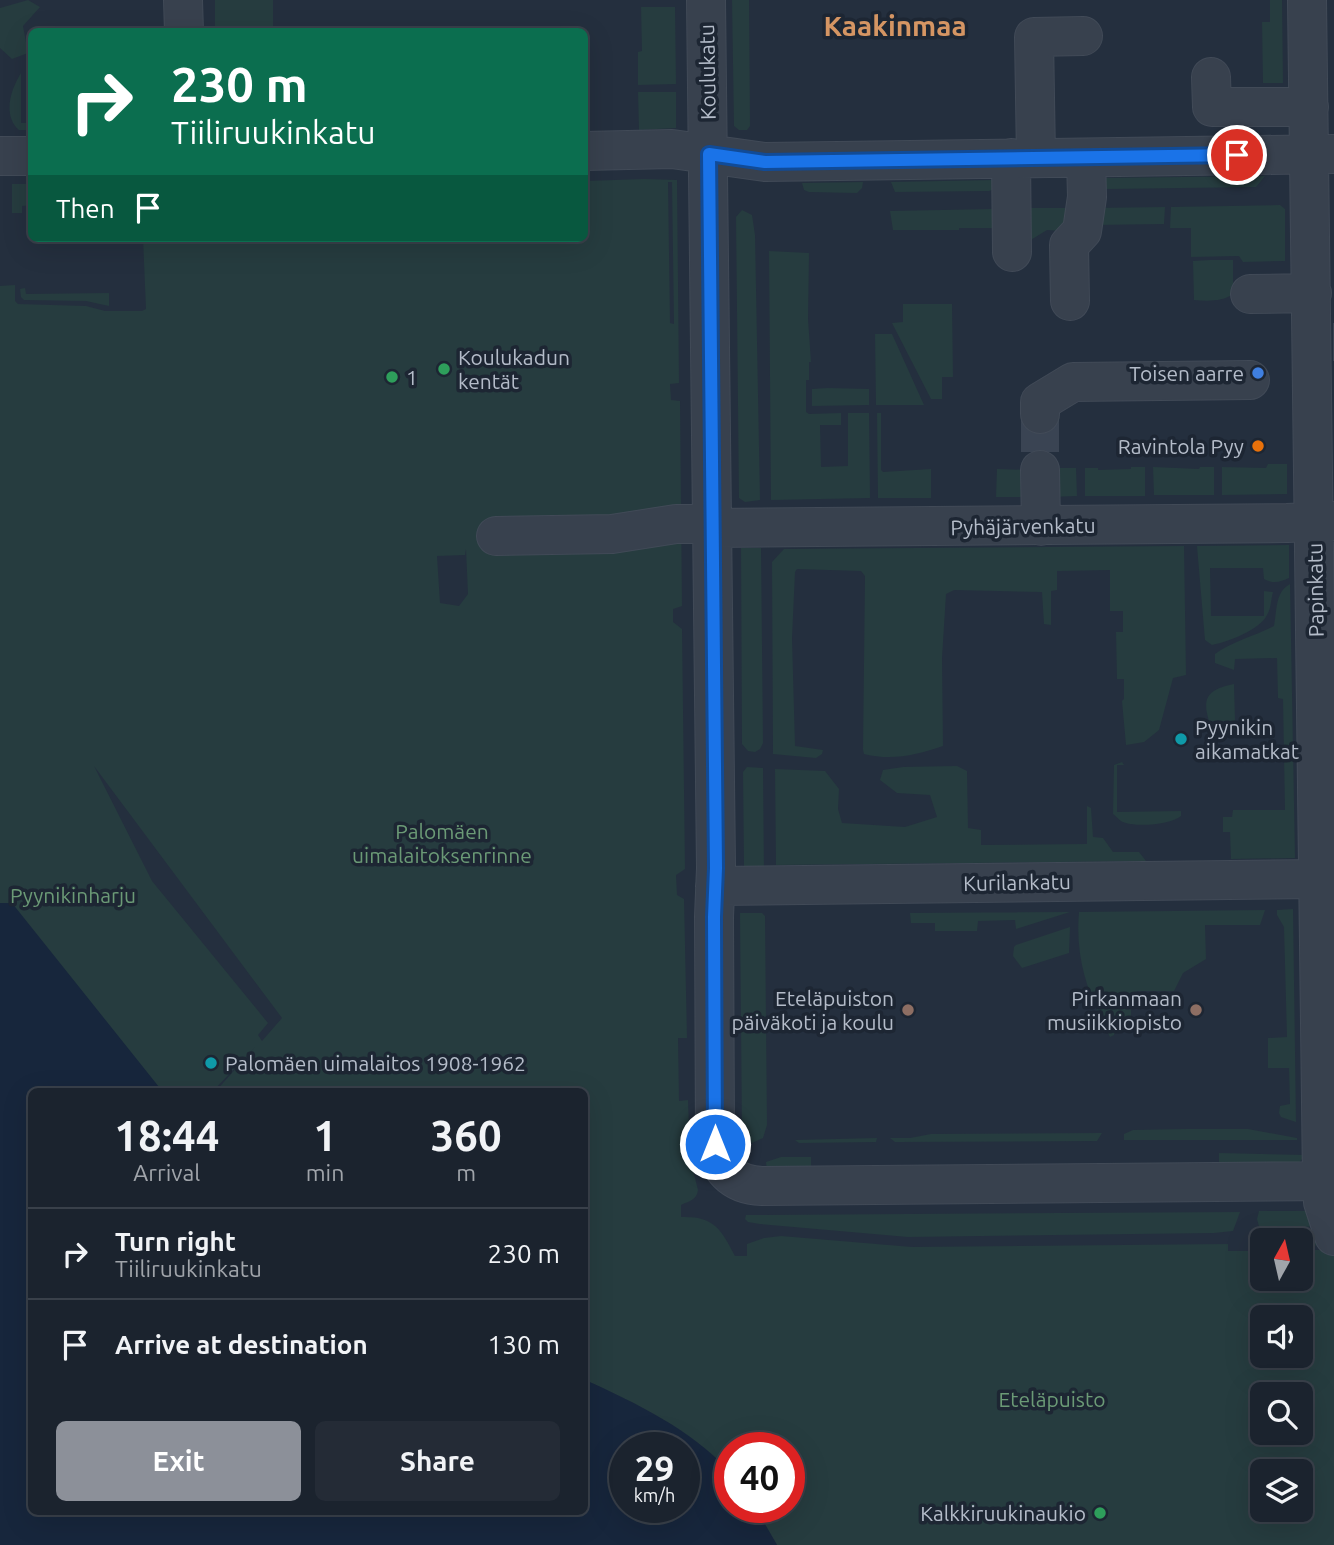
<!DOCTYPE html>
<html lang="en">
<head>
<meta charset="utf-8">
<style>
  :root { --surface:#1b232e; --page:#242b36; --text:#f1f3f6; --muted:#a0a4aa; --line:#39404a; --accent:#8c9099 }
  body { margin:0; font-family:Ubuntu,sans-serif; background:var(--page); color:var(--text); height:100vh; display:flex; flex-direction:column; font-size:26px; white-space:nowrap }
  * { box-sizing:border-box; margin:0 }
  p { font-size:23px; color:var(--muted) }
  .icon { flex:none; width:38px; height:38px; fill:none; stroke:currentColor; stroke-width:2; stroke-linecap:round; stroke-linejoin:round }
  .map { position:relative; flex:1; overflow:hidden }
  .drawer { position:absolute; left:28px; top:1088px; width:560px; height:427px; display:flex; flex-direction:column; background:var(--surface); border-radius:10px; box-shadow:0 7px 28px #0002,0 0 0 2px var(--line) }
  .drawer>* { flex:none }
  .hud { position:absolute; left:28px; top:28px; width:560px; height:214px; border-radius:10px; box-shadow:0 7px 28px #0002,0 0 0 2px var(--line); background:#0b6e4f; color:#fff; overflow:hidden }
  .needle { width:46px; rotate:8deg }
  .controls { position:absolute; left:1250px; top:1228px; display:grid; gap:14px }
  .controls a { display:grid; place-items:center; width:63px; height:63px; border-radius:10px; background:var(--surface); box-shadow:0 7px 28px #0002,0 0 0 2px var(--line); font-size:35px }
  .speed { position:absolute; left:609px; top:1432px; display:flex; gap:14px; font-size:35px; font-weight:700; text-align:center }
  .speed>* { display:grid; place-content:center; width:91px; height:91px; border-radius:50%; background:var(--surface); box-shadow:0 7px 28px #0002,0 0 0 2px var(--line); line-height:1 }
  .speed small { font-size:18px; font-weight:400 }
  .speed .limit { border:10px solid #d22; background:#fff; color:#111 }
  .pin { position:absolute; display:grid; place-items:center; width:60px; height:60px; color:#fff; margin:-30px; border:4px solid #fff; border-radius:50%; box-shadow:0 2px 7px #0007 }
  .me { position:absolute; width:77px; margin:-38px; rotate:0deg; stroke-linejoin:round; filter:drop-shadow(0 0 5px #0008) }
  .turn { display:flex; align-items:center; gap:24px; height:147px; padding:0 28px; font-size:32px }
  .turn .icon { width:91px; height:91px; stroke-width:2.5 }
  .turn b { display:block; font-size:49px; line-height:60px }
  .then { display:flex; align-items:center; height:66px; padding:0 28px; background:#0003; gap:14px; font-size:26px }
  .eta { display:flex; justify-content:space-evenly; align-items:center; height:119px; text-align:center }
  .eta b { font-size:42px; font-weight:600; line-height:49px }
  .primary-button { display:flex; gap:14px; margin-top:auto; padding:14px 28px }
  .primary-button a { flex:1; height:80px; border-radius:10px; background:var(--accent); color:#fff; font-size:28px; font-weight:600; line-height:80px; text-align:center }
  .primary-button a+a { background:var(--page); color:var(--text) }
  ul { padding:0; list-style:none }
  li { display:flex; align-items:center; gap:21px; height:91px; padding:0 28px; border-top:2px solid var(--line) }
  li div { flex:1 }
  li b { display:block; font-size:26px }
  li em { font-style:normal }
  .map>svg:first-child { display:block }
</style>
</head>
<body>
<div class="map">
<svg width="1334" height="1545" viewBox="0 0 1334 1545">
  <rect width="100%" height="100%" fill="#242f3e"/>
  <path fill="#263c3f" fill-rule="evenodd" d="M28,0L40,7L23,26L28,53L12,59L0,48V8Z
    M215,0H273V31H339H215Z
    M732,0H749L750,126L747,130H739L734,126Z
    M1270,0H1282L1283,83H1263L1262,22H1270Z
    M641,7H675L676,84L638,85V52L642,51Z
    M21,73V123H31V130H19C2,115 11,89 21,73Z
    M638,92H676V128L639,130Z
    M1265,176L1256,187L1108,189L1102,188L1098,178Z
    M644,179L677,180L679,383L670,384L671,400L680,401L682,606L673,609V622L682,629L685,869L676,875L677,895L684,899L687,1038H678L679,1101L688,1100L690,1158L698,1190C697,1200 689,1201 681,1205V1217C714,1216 721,1229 735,1256H747V1244L764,1238L781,1236L912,1247L1228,1244V1251H1258L1260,1241L1322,1237L1324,1241L1307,1250H1334V1545H777L755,1507H789V1447H730V1472C692,1430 636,1403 585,1380L584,1092H215L257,1045L212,1092H130L0,931V286L15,285V301L18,304L86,306L105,311H142L146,309L143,238H584L585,181ZM668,182H672L674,324L670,323ZM466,549L468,594L459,606L440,603L437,556L465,555ZM94,766L282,1018L262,1041L258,1035L268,1023L152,881ZM1262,1241H1300V1279H1262ZM1262,1318H1300V1356H1262ZM1262,1395H1300V1433H1262ZM1262,1472H1300V1510H1262Z
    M993,180L992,190L989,191L895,192L891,182Z
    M863,182L862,188L857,193L809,192L804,190L802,183Z
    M12,184H31V205L22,206V213H12Z
    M1280,205L1285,209V261L1243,262L1239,256L1191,257V228H1170L1171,207Z
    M1165,207L1164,224L1094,225L1093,208Z
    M1028,208H1076L1061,231L1047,230L1029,241Z
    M993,209L994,228H959V230H893L890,211Z
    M742,210L752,215L755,235L760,500L745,502L739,498L736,217Z
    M769,251L809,253L808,319L811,362H809V380H806V412L809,414L841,413V425H820L821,467L848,466V413H869L870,498L771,500Z
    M1210,260H1233V294C1222,302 1207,301 1194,300L1193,261Z
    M25,288L26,294L109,293V306L86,301L24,300L21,297L20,289Z
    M903,304H952L953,377H942V399H931L892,323L903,322Z
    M875,334H892L924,405H876Z
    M828,388L869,389V405L812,406V389Z
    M877,413H881V470L883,472L931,469V498H878Z
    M1268,464H1287V494L1222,495V467L1266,468Z
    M1131,467H1145V496H1085V468H1098V470L1131,469Z
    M1153,467L1199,469L1200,467H1214V495H1154Z
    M1050,468H1076L1077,496L1047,497Z
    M997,469L1030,470V497H996Z
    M1289,545V578C1281,582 1273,584 1264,579L1263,568H1210L1211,616H1264V591L1273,592C1271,599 1271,609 1267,615C1260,630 1227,642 1212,645L1205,640L1197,546Z
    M1184,546L1186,675L1173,678L1159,730L1144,742L1126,745L1122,701L1124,699V679H1117L1116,632H1123V611H1110V570L1057,571V590L1051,591V625L1044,624L1042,592L954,590L946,594L942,658L943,746C917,755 892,761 864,754L863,750L865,576L861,571L797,569L795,572L792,638L795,746L823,750L822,754L816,758L773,754L772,562L784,549Z
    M741,548H761L763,743L760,749L755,752L748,751L742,744Z
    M1290,584L1295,858L1231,859L1230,832H1223V817H1232L1233,810H1285L1283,699L1278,698L1277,658L1235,659L1234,670L1215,663V654C1233,641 1255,636 1274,626C1277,611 1275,592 1290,584Z
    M1234,684L1235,721H1209C1201,696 1210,689 1234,684Z
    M1122,762L1124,765H1117V812L1181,811V816C1170,825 1134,828 1121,821C1118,819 1116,816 1113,814L1114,765Z
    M957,766L967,771L968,828L981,830V845L1087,844V806L1091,808L1093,837L1103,838L1113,852H1139L1146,861L776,865L775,769L825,771L839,789L838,809L842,823L905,827L937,817L930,795L897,793L880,780L883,770L903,767Z
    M747,767L763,768L764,876L745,869L744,866L743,772Z
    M1293,909L1296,1122L1281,1117L1279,1113L1280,1106L1290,1104L1289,1068H1268V1038L1287,1037L1284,927L1277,915V910Z
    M1265,910L1260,925H1205L1206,959L1183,973L1174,991H1137V999H1131V1018H1118L1114,1035L1110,1037C1088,994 1075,960 1079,912Z
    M1070,912L1016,929L1015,920L978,921L977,931H935V923H911L910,913Z
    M740,913H762L765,916L767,1125L763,1138L752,1143L742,1134Z
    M1070,927L1069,953L1022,968L1013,956L1014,947L1016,945Z
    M1186,1129H1248L1297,1138V1140H1124V1134L1133,1130Z
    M1102,1133L1097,1141L895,1142L890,1138H910L931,1134Z
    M877,1138L876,1142L799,1143L795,1140Z
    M1219,1153L1305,1155L1299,1163L1219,1168Z
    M781,1157H811V1172H767L766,1162Z
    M1259,1211H1311L1319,1225L1286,1230H1260L1257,1219Z
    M1240,1212L1233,1231L1214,1233L908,1237L760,1224L748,1222L745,1219L746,1215Z"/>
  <path fill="#17263c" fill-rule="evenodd" d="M0,903H12L163,1092H32V1512H584L585,1380C636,1403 692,1430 730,1472V1507H755L777,1545H0ZM625,1447H684V1507H625Z"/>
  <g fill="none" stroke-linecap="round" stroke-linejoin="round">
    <path stroke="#3a4453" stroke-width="38" stroke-dasharray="38 19" stroke-linecap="butt" d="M1333,342H1334
      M1040,414V470"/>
    <defs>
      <path id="minor" d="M183,0L184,32
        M706,0L716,868L714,917L715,1139C716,1168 733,1185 762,1186L1334,1181
        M1307,0L1322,1181L1323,1202L1334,1236
        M1211,77L1212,107H1309
        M584,151L672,149L765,162L1334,154
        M0,156H32
        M1011,158L1012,252
        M1036,158L1034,37L1083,36
        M1250,294L1312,293
        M1070,301L1069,245L1082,231L1087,197L1086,158
        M1040,414V402L1073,382L1250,380
        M1040,470L1041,526
        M496,536L612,534L676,524H694L712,528L1287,523L1334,521
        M715,886L1318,879"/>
    </defs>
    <use href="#minor" stroke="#414a57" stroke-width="40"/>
    <use href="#minor" stroke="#38414e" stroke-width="38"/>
  </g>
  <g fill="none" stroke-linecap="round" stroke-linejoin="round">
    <defs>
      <path id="route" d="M715,1144L714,917L716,868L709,154L765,162L1237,155"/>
    </defs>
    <use href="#route" stroke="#114b97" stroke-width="18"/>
    <use href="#route" stroke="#1a73e8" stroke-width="12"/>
  </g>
  <g fill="#2e9e5b" stroke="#1d2633" stroke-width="2.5">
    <circle cx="444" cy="369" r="7"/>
    <circle cx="392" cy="377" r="7"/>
    <circle cx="1100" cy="1513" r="7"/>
  </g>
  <circle fill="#3f7fe0" stroke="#1d2633" stroke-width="2.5" cx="1258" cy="373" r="7"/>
  <circle fill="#e8710a" stroke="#1d2633" stroke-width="2.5" cx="1258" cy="446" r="7"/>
  <g fill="#0f9aa8" stroke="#1d2633" stroke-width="2.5">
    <circle cx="1181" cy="739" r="7"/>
    <circle cx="211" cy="1063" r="7"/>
  </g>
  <g fill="#8d6e63" stroke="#1d2633" stroke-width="2.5">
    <circle cx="908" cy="1010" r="7"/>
    <circle cx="1196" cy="1010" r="7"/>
  </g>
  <g text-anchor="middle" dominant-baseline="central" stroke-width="7" stroke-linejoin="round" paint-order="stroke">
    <g font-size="21" fill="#b4bcc9" stroke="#1d2633">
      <text transform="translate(707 72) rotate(-91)">Koulukatu</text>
      <text transform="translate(1023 526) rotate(-1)">Pyhäjärvenkatu</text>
      <text transform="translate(1315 590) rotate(-91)">Papinkatu</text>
      <text transform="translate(1017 882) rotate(-1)">Kurilankatu</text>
    </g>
    <g font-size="21" fill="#b4bcc9" stroke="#1d2633" text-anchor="end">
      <text x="458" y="357" text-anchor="start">Koulukadun<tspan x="458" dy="24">kentät</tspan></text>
      <text x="1244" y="373">Toisen aarre</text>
      <text x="406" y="377" text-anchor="start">1</text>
      <text x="1244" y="446">Ravintola Pyy</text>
      <text x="1195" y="727" text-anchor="start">Pyynikin<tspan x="1195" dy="24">aikamatkat</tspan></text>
      <text x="894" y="998">Eteläpuiston<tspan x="894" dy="24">päiväkoti ja koulu</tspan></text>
      <text x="1182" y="998">Pirkanmaan<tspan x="1182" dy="24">musiikkiopisto</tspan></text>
      <text x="225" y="1063" text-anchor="start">Palomäen uimalaitos 1908-1962</text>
      <text x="1086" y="1513">Kalkkiruukinaukio</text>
    </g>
    <g font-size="21" fill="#6b9a76" stroke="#1d2633">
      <text x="442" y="831">Palomäen<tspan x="442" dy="24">uimalaitoksenrinne</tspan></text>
      <text x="73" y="895">Pyynikinharju</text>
      <text x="1052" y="1399">Eteläpuisto</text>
    </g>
    <g font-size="28" font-weight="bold" fill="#d59563" stroke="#1d2633">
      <text x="895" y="25">Kaakinmaa</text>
    </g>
  </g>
</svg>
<div class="controls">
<a><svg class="needle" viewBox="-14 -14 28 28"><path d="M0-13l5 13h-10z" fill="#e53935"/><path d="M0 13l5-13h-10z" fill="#a0a4aa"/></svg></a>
<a><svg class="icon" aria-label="sound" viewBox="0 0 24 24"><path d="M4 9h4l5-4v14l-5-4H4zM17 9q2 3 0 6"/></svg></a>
<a><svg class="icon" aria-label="search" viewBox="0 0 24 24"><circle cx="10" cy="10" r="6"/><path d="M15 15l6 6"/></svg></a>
<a><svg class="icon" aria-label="layers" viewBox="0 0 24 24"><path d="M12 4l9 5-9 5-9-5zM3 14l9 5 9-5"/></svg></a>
</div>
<div class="speed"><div>29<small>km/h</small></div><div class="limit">40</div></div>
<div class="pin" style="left:1237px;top:155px;background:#d93025"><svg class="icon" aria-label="arrive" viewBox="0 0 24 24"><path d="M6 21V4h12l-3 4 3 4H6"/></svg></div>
<svg class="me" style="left:715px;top:1144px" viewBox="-20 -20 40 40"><circle r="17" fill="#1a73e8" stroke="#fff" stroke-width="3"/><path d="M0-11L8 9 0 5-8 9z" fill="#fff"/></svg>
<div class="hud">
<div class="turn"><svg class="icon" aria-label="right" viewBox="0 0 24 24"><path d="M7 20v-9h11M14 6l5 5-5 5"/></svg><div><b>230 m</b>Tiiliruukinkatu</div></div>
<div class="then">Then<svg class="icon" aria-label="arrive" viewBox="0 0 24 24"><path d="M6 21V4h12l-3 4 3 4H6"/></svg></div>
</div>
<section class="drawer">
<div class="eta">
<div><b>18:44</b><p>Arrival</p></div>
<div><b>1</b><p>min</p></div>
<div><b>360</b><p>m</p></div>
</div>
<ul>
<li><svg class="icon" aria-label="right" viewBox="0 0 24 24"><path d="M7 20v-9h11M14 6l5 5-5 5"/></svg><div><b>Turn right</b><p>Tiiliruukinkatu</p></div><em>230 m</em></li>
<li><svg class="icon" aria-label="arrive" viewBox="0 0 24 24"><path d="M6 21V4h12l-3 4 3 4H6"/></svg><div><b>Arrive at destination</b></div><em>130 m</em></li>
</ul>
<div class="primary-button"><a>Exit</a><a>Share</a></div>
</section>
</div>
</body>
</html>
